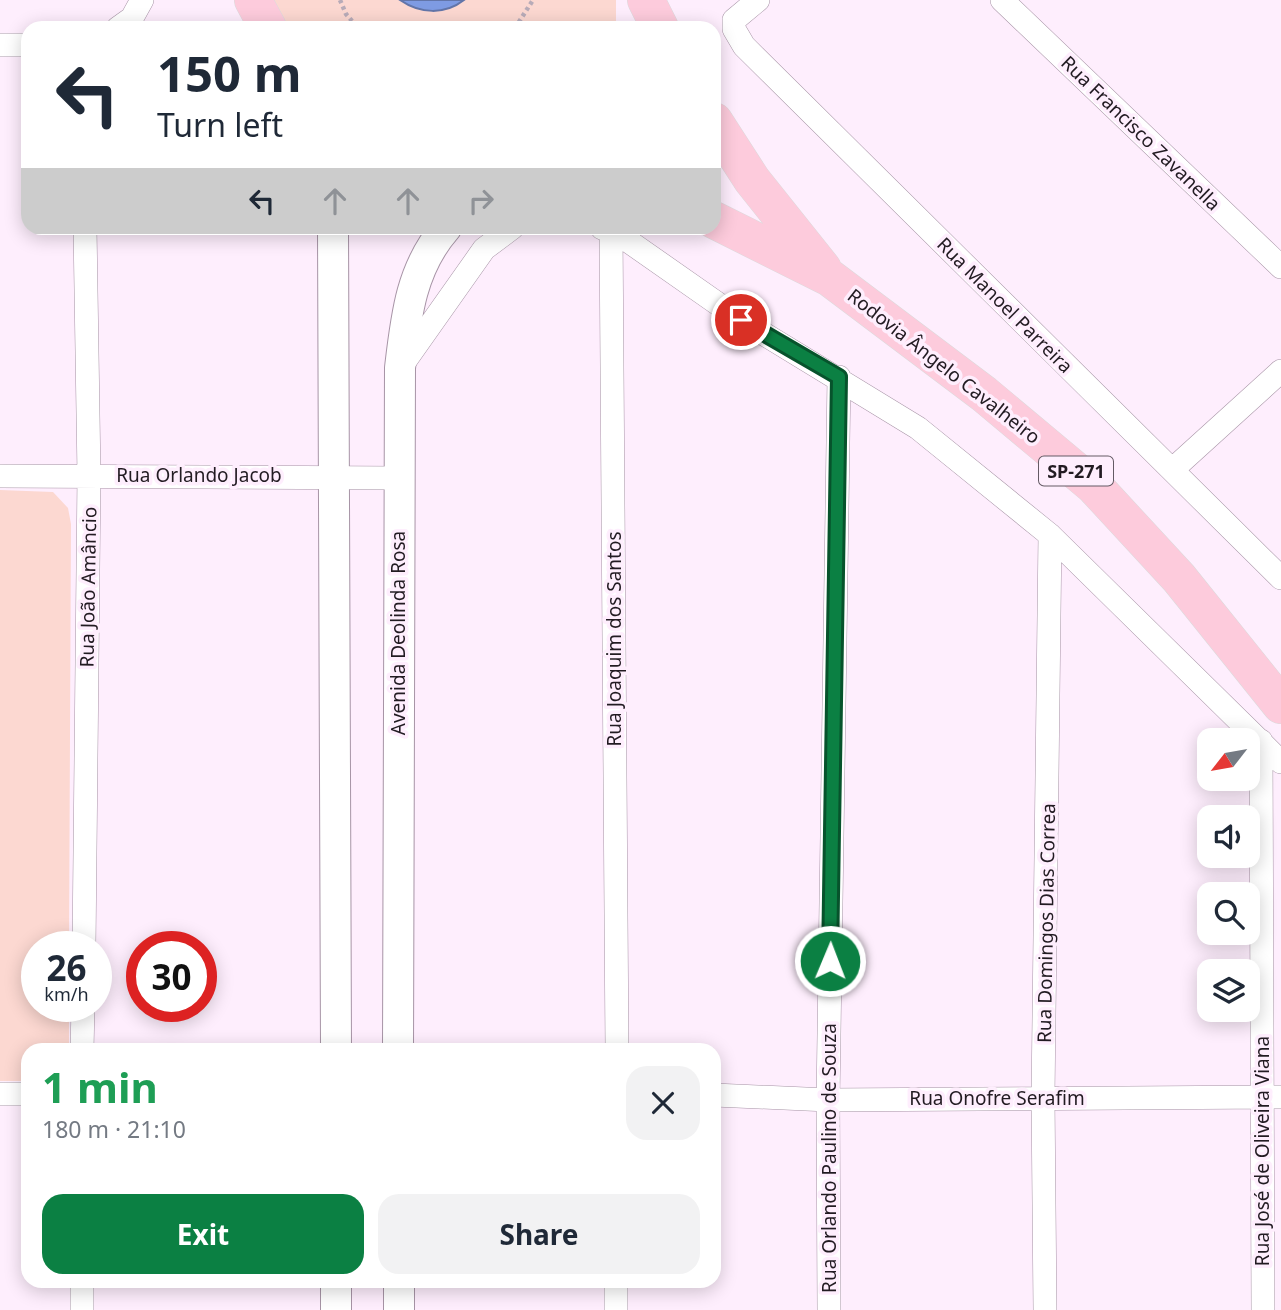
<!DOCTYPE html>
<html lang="en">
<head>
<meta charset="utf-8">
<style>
  :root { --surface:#fff; --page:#f2f2f3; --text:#1f2937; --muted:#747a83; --accent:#0b8043 }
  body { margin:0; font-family:"Noto Sans",sans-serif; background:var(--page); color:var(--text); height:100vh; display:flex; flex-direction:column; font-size:26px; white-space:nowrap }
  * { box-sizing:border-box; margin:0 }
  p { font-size:23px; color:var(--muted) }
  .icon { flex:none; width:38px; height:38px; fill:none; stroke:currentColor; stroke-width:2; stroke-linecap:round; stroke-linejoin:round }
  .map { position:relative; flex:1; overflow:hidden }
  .details { position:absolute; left:21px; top:1043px; width:700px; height:245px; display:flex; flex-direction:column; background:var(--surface); border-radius:21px; box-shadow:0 4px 18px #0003 }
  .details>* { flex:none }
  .top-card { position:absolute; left:21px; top:21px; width:700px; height:214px; border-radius:21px; box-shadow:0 4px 18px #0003; background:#fff; color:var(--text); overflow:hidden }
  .needle { width:46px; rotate:239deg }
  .fabs { position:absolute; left:1197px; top:728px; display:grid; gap:14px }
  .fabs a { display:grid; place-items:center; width:63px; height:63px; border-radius:14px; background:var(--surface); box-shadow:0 4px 18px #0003; font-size:35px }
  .speed { position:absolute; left:21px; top:931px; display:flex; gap:14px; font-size:35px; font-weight:700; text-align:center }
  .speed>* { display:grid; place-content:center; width:91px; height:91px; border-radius:50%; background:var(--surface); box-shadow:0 4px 18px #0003; line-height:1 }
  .speed small { font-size:18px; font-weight:400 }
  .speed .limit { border:10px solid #d22; background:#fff; color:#111 }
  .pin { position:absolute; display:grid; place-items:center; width:60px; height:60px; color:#fff; margin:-30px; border:4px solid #fff; border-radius:50%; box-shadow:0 2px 7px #0007 }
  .me { position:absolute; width:77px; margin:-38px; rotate:1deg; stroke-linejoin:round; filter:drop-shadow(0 0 5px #0008) }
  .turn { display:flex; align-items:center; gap:24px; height:147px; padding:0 21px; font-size:32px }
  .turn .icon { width:91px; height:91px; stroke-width:2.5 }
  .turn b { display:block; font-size:49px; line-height:60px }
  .lanes { display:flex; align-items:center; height:66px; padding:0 21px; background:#0003; justify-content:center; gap:35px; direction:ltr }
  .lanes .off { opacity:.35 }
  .round { display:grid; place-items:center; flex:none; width:74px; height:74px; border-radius:21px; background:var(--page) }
  .head { display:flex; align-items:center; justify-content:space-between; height:119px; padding:0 21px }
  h1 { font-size:42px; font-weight:700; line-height:52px; color:#1e9e55 }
  .primary-button { display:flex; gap:14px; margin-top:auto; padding:14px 21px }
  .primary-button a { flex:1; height:80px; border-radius:21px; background:var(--accent); color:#fff; font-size:28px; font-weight:700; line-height:80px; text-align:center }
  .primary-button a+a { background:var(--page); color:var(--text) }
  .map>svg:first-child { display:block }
</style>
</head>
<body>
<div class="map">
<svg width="1281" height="1310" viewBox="0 0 1281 1310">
  <rect width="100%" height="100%" fill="#feeefd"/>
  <path fill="#fcd8d1" d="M272,0H616V28H284Z
    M0,490L53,492L68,508L71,524L69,947H37V1006H69V1050H28V1081H0Z"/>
  <path fill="#7e9be3" stroke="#6275a9" stroke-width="2" d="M400,0H464C445,15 420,14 400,0Z"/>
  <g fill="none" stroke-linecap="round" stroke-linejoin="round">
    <defs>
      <path id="minor" d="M758,0L734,20V29L744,46L1281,578
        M1002,0L1281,267
        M118,28L132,18L142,0
        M0,45H28
        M602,228L611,229L741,320L918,428L1050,535L1281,762
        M611,229L617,1050
        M400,368L484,249L512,228
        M1172,470L1281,371
        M0,476L398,478
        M1261,741L1263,1310
        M84,947L89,475L85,228
        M82,1050L83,1006
        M0,1094H28
        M714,1095L828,1100L1281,1097
        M82,1310V1281
        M616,1310V1281
        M829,1310L828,1100L839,377
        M1045,1310L1043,1097L1050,535"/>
      <path id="tertiary" d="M333,228L336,1050
        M398,1050L400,368C406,316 411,268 446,228
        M399,1281V1310
        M336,1310V1281"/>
      <path id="primary" d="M253,0L268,28
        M646,0L660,28
        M714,121L752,180L823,269
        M714,220L830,278L984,394L1094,486L1179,578L1281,705"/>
    </defs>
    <use href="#minor" stroke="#a794a6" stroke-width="24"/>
    <use href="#tertiary" stroke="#a794a6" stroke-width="32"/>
    <use href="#primary" stroke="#dcdbdc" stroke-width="38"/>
    <path stroke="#b8abb8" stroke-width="4.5" stroke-dasharray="3.5 3.5" stroke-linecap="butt" d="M340,0L346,14L358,28
      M515,28L533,0"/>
    <use href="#minor" stroke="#fff" stroke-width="23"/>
    <use href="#tertiary" stroke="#fff" stroke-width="30"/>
    <use href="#primary" stroke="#fdcbdc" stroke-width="37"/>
  </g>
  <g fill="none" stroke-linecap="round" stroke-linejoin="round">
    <defs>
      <path id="route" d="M741,320L839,377L830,961"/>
    </defs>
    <use href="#route" stroke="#07532c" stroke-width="18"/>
    <use href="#route" stroke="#0b8043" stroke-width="12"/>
  </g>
  <g text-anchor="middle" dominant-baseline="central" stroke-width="7" stroke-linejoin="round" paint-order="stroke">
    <rect fill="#feeefd" stroke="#645a64" stroke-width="2" x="1039" y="456.5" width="74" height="29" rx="5"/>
    <g font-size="18" font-weight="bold" fill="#221b22">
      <text x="1076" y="471">SP-271</text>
    </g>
    <g font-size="19" fill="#221b22" stroke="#feeefd">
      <text transform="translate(1141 133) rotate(44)">Rua Francisco Zavanella</text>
      <text transform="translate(1005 305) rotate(45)">Rua Manoel Parreira</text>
      <text transform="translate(944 366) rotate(38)">Rodovia Ângelo Cavalheiro</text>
      <text x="199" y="475">Rua Orlando Jacob</text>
      <text transform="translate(88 587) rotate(-89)">Rua João Amâncio</text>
      <text transform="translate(398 633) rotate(-90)">Avenida Deolinda Rosa</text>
      <text transform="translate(614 639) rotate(-90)">Rua Joaquim dos Santos</text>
      <text transform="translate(1046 923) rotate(-89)">Rua Domingos Dias Correa</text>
      <text x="997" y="1098">Rua Onofre Serafim</text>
      <text transform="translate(1262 1151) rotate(-90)">Rua José de Oliveira Viana</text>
      <text transform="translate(829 1158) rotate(-90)">Rua Orlando Paulino de Souza</text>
    </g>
  </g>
</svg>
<div class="fabs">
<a><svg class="needle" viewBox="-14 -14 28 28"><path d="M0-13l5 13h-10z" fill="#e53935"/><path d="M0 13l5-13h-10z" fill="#747a83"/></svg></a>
<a><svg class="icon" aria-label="sound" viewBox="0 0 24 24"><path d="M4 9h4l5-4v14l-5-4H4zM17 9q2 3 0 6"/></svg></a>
<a><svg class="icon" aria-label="search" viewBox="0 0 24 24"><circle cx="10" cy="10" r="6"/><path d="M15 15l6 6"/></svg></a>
<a><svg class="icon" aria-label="layers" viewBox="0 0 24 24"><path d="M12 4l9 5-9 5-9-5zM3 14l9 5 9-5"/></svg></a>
</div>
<div class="speed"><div>26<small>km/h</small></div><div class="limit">30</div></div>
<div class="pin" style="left:741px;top:320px;background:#d93025"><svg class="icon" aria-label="arrive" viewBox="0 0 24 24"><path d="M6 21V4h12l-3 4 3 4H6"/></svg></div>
<svg class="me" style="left:830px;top:961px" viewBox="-20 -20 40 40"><circle r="17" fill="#0b8043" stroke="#fff" stroke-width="3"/><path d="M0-11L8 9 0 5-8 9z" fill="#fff"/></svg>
<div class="top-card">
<div class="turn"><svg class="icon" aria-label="left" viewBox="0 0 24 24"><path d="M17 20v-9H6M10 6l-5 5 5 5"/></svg><div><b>150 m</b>Turn left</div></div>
<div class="lanes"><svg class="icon" aria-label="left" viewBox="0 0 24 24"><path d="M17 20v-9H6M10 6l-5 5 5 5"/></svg><svg class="icon off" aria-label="ahead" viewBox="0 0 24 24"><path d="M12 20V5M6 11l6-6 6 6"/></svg><svg class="icon off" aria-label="ahead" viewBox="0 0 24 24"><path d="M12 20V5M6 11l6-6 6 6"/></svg><svg class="icon off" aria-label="right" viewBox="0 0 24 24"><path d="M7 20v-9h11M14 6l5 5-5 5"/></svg></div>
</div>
<section class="details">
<div class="head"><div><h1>1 min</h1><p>180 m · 21:10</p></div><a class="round"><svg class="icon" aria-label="close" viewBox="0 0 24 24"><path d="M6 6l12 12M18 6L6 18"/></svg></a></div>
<div class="primary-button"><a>Exit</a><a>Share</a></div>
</section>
</div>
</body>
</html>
